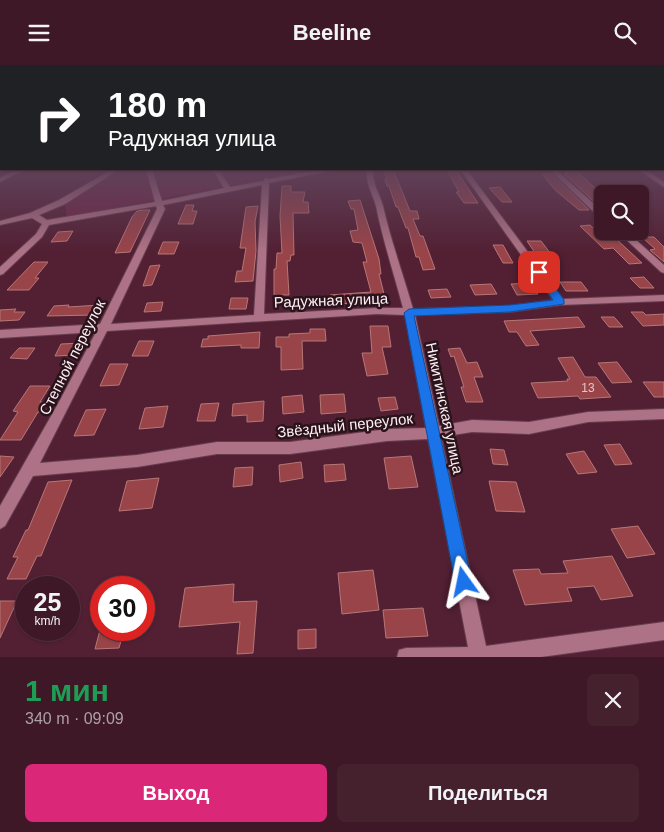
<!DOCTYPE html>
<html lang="ru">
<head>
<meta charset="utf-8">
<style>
  :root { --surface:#3e1826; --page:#45212e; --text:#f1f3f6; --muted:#ada0a7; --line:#573743; --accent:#db2777 }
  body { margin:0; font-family:Helvetica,sans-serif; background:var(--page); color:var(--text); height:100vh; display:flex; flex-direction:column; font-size:19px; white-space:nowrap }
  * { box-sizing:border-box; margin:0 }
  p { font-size:16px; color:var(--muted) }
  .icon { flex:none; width:28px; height:28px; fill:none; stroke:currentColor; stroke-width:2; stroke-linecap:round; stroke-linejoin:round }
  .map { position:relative; height:592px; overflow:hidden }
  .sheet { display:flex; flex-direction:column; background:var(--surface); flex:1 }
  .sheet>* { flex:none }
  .banner { position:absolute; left:0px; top:0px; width:665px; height:105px; box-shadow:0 1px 4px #0004,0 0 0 1px var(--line); background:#202124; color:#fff; overflow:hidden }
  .fabs { position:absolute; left:594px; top:120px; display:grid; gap:10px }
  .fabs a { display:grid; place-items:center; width:55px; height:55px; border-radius:8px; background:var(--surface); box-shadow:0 1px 4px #0004,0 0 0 1px var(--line); font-size:25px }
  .speed { position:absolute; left:15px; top:511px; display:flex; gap:10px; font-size:25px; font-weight:700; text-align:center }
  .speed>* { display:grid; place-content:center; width:65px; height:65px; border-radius:50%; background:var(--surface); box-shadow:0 1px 4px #0004,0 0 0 1px var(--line); line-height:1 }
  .speed small { font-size:12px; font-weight:400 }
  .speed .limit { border:8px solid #d22; background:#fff; color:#111 }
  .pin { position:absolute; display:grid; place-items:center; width:42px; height:42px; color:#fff; margin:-21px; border-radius:10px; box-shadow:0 2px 8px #0006 }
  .me { position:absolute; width:55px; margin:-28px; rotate:348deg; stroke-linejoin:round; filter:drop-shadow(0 0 4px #0008) }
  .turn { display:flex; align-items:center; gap:18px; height:105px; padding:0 25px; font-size:22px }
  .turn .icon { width:65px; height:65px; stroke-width:2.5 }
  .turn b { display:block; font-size:35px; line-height:42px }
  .round { display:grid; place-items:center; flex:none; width:52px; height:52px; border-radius:8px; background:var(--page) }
  .headline { display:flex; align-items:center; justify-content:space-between; height:85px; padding:0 25px }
  h1 { font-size:30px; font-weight:700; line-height:38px; color:#1e9e55 }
  .action { display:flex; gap:10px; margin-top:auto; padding:10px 25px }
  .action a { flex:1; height:58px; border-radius:8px; background:var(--accent); color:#fff; font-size:20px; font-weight:700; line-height:58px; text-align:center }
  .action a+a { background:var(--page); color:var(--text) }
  header { display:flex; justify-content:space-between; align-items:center; height:65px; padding:0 25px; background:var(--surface); font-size:22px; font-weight:700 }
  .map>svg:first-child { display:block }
</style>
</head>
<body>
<header><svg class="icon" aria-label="menu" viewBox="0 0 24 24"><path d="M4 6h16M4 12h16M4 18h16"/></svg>Beeline<svg class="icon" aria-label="search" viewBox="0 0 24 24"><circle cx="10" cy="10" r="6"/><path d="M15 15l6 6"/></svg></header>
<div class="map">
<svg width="664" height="592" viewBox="0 0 664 592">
  <rect width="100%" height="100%" fill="#532033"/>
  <path fill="#6f2543" d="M115,104H317L67,152L65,138Z"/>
  <path fill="#994449" stroke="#b67778" d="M383,104H393L410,146H417L419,154H413L420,171H423L435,204L423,205L419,192H416L408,163H406L398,142H396L389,121H387L385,114L387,113Z
    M562,104H574L602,129V144L564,109H568Z
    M448,107H457L478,138H464L456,127H459Z
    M542,109H552L589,145H579L555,125Z
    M282,121H291V127H305L303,137H308L309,148H293L294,190H291L290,196H287L289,230H274V204H276L277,188H282L280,151Z
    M500,122L512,137H502L489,123Z
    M360,135L379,194L381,209H379L386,237L332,239L330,230L371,227L363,197H367L362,178L353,177L350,166L358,165L354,144H351L348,136Z
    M186,140H194L192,146H197L193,159H178Z
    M258,141L255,157L256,186L253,216L235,217L237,206H242L246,183H240L246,142Z
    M143,145H150L130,187L115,188L132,152L137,146Z
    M590,160L603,172L613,171L642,198L629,199L613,183L604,184L580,161Z
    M73,166L67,176L51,177L58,167Z
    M642,172H654L664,182V197L650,185L655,184Z
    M527,176H541L554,193L539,194Z
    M163,177H179L174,189H158Z
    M493,180H503L513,198H503Z
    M34,197H48L35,213H39L29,225H7Z
    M160,200L152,220L143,221L150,201Z
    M644,212L654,223H640L630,213Z
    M560,217H581L588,226H566Z
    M531,218L538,229L517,230L511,219Z
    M491,219L497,229L475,230L470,220Z
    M447,224L451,232L431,233L428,225Z
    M231,233H248L246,244H229Z
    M163,237L161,246L144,247L147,238Z
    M69,240L68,242L100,240L95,250L47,251L54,241Z
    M16,244L14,247H25L19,255L0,256V245Z
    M631,247H643L646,250L664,249V260L643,261Z
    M578,252L585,262L530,266L539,280L526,281L517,267H509L504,256Z
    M601,252H614L623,262H609Z
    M370,261H388L391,282H382L388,309L367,311L362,288H372Z
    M310,264H325L326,276H302L303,304L281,305V282H276V272H289V269L310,268Z
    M260,267L259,283H241V280L201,282L203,274H208V271Z
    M139,276H154L148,291H132Z
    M82,278L76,290L55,291L61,279Z
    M19,283H35L27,294L10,293Z
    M460,283L467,298L477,297L483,312H474L483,337H466L461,322H464L454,291L451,292L448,284Z
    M573,292L585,312H596L611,332L580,334L578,331L538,333L531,318L568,316L567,314H570L558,293Z
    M617,297L632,317L612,318L598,298Z
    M110,299H128L119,320L100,321Z
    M643,317H664V332H654Z
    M30,321H50L40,337H47L41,347H38L21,375H0L18,347L13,346Z
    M344,329L346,347L321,349L320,330Z
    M302,330L304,347L283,349L282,332Z
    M395,332L398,344L381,346L378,333Z
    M264,336L263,356L247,357V350L232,351L233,339Z
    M219,338L215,356H197L201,339Z
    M168,341L163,362L139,364L145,343Z
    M106,344L94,370L74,371L86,345Z
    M620,379L632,399L615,400L604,380Z
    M490,384L504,385L508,400L493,399Z
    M584,386L597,407L578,409L566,389Z
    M0,391L14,392L0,412Z
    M411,391L418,422L389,424L384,393Z
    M301,397L303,413L280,417L279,400Z
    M344,399L346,415L325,417L324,400Z
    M253,402L252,420L233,422L235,403Z
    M159,413L152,443L119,446L127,416Z
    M72,415L41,491H37L26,514H7L18,492H13L26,465H28L48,417Z
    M489,416L516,417L525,447L496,446Z
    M638,461L655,489L627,493L611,464Z
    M612,491L633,531L601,535L594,521L567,523L572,536L525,540L513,505L539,504L541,509L568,508L563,496Z
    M373,505L379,545L342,549L338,508Z
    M234,519L233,537L257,536L253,588L237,589L240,557L179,562L185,523Z
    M0,536H17L0,573Z
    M423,543L428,571L386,573L383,545Z
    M316,564V583L298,584V565Z
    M100,565H124L119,583L95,584Z"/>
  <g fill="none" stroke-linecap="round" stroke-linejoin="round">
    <defs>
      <path id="minor" d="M18,104H26L0,117V113Z
        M113,104H120L65,139L39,150L47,155L155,137L146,104H152L162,136L224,123L212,104H218L230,122L263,116L266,113L269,114L322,104H333L330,106L269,118L264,249L377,243H403C394,209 383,176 376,141C372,126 366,121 367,104H373C373,123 379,126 383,141C391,176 403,209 413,244L510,241L553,235L460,104H466L563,234L664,230V236L560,240L510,247L415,250L439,361L472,355L529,357L588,347L664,344V354L588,357L529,369L472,367L441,372L486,581L664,557V575L541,592H397L399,585L406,583L468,582L428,374L387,376L290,389H217L137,402L33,411L5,461L0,464V441L59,337L96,267L0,273V265L100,259L157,144L156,141L49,160L42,172L3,209L0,210V202L36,169L42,159L32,153L0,160V156L30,148L59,135ZM262,120L254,250L111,259L165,144L163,140ZM377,249L405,250L426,363L387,364L290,377H217L137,390L40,398L107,266Z
        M549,104H555L602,146V152H599Z
        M637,104H644L664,117V122Z
        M617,166H626L664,200V208L661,207Z"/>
    </defs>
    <use href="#minor" stroke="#663d4f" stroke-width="2"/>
    <use href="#minor" fill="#ad7285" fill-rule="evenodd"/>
  </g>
  <linearGradient id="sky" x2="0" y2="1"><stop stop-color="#2e121c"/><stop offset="0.55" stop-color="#60425b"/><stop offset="1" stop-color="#60425b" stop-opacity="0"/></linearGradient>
  <rect width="664" height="186" fill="url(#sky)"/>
  <path fill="#1a73e8" stroke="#114b97" d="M535,205H542L564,235V239L510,247L414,251L472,517L470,523L464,525L458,523L455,517L404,248L409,244L510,240L553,235L534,207Z"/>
  <g text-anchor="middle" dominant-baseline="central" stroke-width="5" stroke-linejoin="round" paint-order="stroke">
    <g font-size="12" fill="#e5c5c9">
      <text x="588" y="323">13</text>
    </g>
    <g font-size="15" fill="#fef0f4" stroke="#2a131b">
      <text transform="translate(331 235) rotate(-2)">Радужная улица</text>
      <text transform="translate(72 292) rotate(-63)">Степной переулок</text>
      <text transform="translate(445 343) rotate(78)">Никитинская улица</text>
      <text transform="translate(345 360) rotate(-6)">Звёздный переулок</text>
    </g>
  </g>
</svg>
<div class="fabs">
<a><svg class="icon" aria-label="search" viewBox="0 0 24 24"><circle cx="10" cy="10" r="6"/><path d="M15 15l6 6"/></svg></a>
</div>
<div class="speed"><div>25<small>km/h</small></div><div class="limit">30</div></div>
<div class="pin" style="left:539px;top:207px;background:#d93025"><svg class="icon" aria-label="arrive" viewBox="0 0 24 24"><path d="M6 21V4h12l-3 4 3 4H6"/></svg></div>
<svg class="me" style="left:464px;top:517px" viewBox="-20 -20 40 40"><path d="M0-17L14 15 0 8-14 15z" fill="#1a73e8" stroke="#fff" stroke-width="4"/></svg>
<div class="banner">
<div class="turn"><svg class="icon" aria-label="right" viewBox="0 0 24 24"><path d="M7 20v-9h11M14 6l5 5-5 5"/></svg><div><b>180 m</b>Радужная улица</div></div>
</div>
</div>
<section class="sheet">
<div class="headline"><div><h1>1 мин</h1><p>340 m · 09:09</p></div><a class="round"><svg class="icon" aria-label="close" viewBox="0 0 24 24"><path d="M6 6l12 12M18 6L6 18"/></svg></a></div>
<div class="action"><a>Выход</a><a>Поделиться</a></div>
</section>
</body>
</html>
